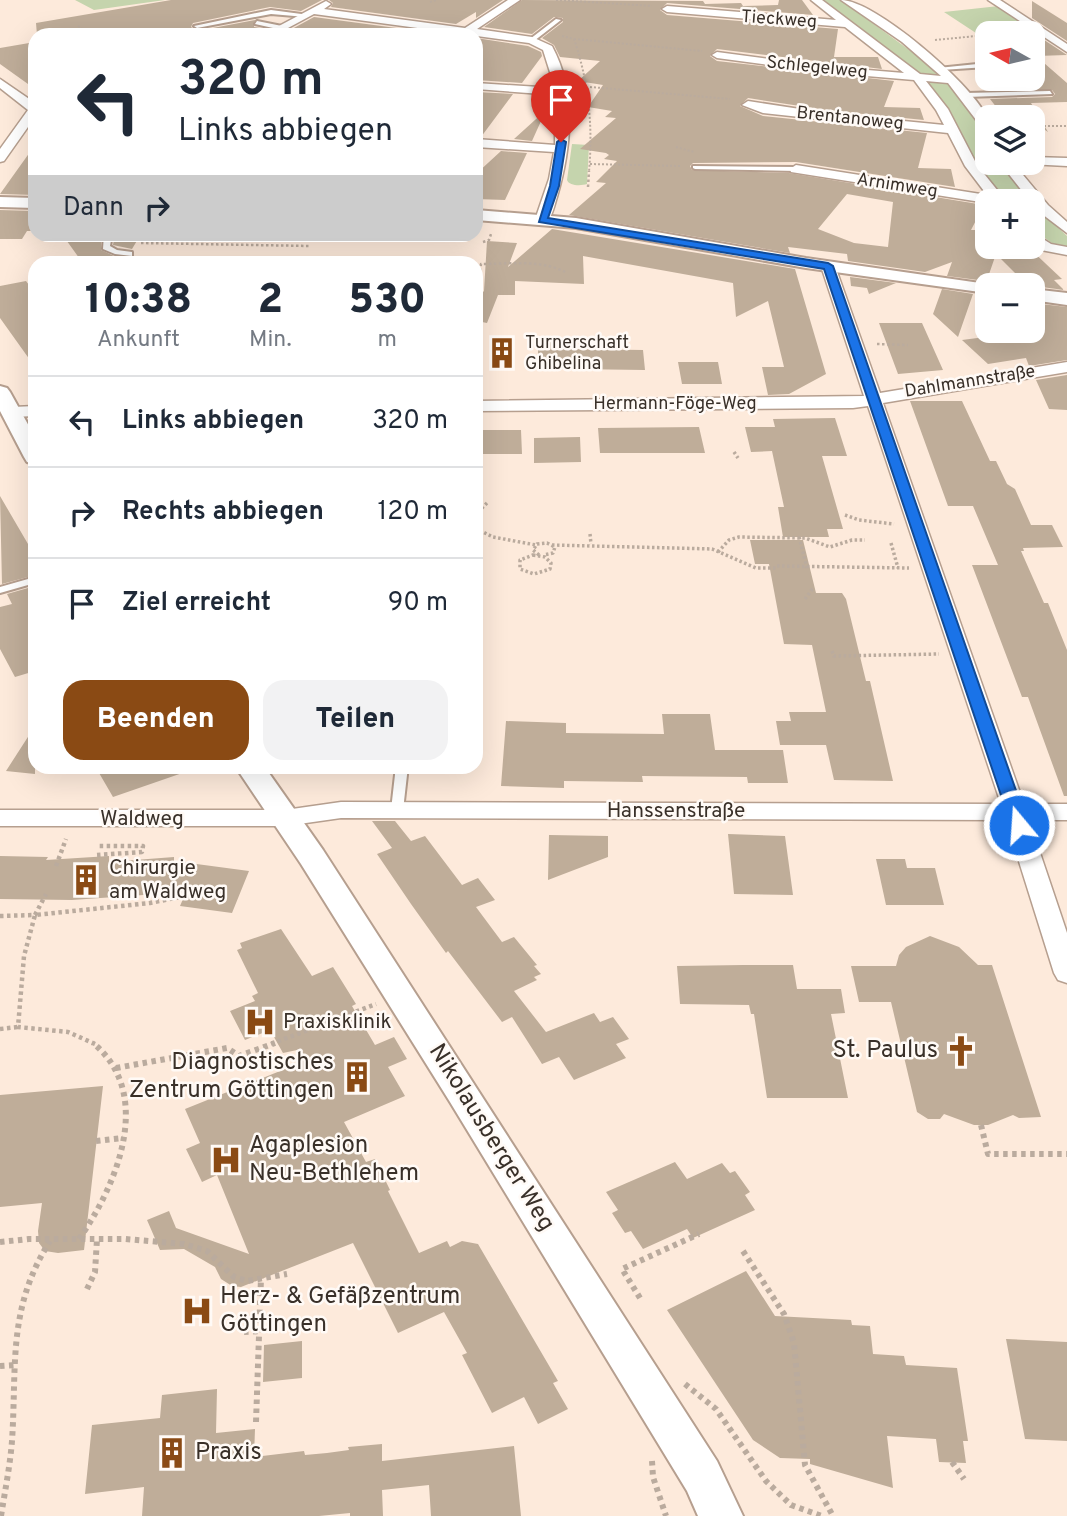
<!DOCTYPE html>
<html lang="de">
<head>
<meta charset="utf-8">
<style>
  :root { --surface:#fff; --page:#f2f2f3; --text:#1f2937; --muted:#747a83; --line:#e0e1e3; --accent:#8a4a14 }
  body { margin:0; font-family:Overpass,sans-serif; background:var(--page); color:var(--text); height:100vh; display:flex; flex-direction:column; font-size:26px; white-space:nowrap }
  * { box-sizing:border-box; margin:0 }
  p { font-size:23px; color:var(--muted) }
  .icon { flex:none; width:38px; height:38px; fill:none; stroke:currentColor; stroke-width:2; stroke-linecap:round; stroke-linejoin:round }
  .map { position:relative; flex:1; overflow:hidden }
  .side { position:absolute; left:28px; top:256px; width:455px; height:518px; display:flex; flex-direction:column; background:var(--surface); border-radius:21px; box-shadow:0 7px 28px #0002 }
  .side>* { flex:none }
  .hud { position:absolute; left:28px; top:28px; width:455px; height:214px; border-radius:21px; box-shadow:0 7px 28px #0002; background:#fff; color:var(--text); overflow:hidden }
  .needle { width:46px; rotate:278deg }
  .fabs { position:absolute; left:975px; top:21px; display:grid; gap:14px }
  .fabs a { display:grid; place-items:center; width:70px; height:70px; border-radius:14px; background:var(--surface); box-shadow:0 7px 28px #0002; font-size:35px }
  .pin { position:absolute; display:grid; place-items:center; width:60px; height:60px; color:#fff; margin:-72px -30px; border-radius:50% 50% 50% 0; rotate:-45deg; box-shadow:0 0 7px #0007 }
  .pin .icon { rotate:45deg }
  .me { position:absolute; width:77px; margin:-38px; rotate:342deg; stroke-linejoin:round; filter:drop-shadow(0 0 5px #0008) }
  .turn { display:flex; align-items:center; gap:24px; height:147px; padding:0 35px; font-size:32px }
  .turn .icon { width:91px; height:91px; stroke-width:2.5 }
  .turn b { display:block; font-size:49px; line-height:60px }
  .then { display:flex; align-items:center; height:66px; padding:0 35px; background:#0003; gap:14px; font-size:26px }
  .eta { display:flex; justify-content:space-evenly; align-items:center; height:119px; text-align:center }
  .eta b { font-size:42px; font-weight:800; line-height:49px }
  .action { display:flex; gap:14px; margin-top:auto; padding:14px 35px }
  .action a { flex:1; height:80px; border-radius:21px; background:var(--accent); color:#fff; font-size:28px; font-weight:800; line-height:80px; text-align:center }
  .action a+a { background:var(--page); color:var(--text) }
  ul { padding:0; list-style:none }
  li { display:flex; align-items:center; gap:21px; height:91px; padding:0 35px; border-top:2px solid var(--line) }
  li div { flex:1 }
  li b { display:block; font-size:26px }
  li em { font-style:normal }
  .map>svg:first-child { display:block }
</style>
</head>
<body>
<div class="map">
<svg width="1067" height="1516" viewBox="0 0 1067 1516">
  <rect width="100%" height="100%" fill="#fdeadb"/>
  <path fill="#c5d4ad" d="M75,0H165L94,10Z
    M821,0H840L845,3L942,74H921Z
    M999,6L1034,30L979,35L944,12Z
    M930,81L950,83C973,114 987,123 987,163H1001L1031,201H1005C995,189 983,176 975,162C960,135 950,106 928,83Z
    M572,144L589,145L587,184C581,186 569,186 567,180Z
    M1032,203L1067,236V248L1053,244L1033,229Z"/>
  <path fill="#bfad99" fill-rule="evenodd" d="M171,0H322L301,11L270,7L193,23L191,27L197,31L255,20L254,27L267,29L260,35H37L36,23Z
    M329,0H503L476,18V12L456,24L331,7L333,3Z
    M522,0L703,1L705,4L741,3L743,6L778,5L779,0H802L813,15L667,3L660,10L667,15L838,29L834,57H878L882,69L717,49L710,56L717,61L894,81L884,107L920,108L924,120L833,111L748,98L740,106L763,116L927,133L918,168L951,169L955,187L796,162L693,163L690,166L692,170L789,173L984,205L971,230H987V247H1028L1062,279L1054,280L1064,290L1027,285L996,254L987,280H978L947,276L952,262L925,272L848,261L847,254L788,247L790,253L569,215L606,183L596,182L617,161L604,159L609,155L606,153L580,149L616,118L605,117L612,111L588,107L603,85L578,81L600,61L560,57L554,45L542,38L563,22V18L554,17L532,34L484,27ZM847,194L893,202L888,247L854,243L818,229Z
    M1032,1L1067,23V41L1032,18Z
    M314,17L441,34L397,35L344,28L329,35H281Z
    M1032,32L1067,55L1036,56L1067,83V102L1031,103L1048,132L1032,121V117H1004L990,99L1052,97L1055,94L1052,90H984L981,87H987L980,82L1032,80Z
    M476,38L528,46L541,52L542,56L522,83L476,80Z
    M35,42V89L0,64V48Z
    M476,92L513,94L481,137L476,136Z
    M546,110L532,141L514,139Z
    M35,145V195L0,194Z
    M501,151L527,153L505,200L476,199V174Z
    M0,210L35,211V231H27L22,239H0Z
    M552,229L795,269L826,374L789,394L768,395L762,367H784L768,301L736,317L733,283L583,256L584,284L515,281V295H498L487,323L482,322L483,295H480L484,291L487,241L517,243L508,267Z
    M101,234V250L114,256L127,258L125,262H82L64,237Z
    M115,234H141L132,249L113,245Z
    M850,277L896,283L869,294L867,288L851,286Z
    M26,281L35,293V367L0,318V286Z
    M942,289L973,294L958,337L933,314Z
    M1032,303L1067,307V360L1029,366L1026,358L988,364L962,340L1039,330L1032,323Z
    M879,323H922L943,370L898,374Z
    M538,342H572L573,349L643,350L645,370L571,369V363L538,364Z
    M678,362H718L722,384H682Z
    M1067,375V410L1049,409L1036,380Z
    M910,401H962L990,461H996L1007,484L1015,489L1031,525H1052L1063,547L1023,548L1024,551H1021L1044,603H1048L1067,650V796H1064L1028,697H1022L972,565H998L973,506H948Z
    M835,418L847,456H822L843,529H827L829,537H783L778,507H784L772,451L751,452L745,427H775L773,419Z
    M699,427L705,453H600L598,428Z
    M479,430H521L522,454H478Z
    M580,437L581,462L534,463V438Z
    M0,496L35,556V575L2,584Z
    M750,540H803L816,593H842L846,599L866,681H870L893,781L834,780L826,745H780L776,721H791L789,712H826L812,645L784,644L769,564H755Z
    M35,586V671L15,677L0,649V607L12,604L7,594Z
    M662,714H710L715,750H783L788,783H748L747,777L642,776L643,782L564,781V788L501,786L506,721L566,723V733L664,734Z
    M35,726V774L6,771Z
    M95,766H190L191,770L113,797Z
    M372,821H395L411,841L425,836L462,885L478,878L495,900L476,907L502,942L514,937L537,965L534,966L541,974L534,977L537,980L514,991L546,1032L594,1013L600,1022L613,1017L629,1039L616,1044L626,1058L574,1080L559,1057L542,1064L512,1017L502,1022L448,951L446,953L411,904L377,854L392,848Z
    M728,834L785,836L793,895L734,894Z
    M549,835L608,836V857L548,880Z
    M0,856L48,857L46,860L109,856V862L174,857V861L249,871L232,913L180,906L186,892L72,900L0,899Z
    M876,859H905L907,868H935L944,905H886Z
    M281,929L312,976L333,967L356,1004L352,1006L375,1045L394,1037L407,1059L388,1067L405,1096L344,1122L366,1162L375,1159L390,1190L388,1191L419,1253L447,1241L450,1247L462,1241L478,1244L558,1381L553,1383L568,1409L538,1424L524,1397L492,1413L462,1355L467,1353L444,1312L398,1333L353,1243L241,1287L232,1286L221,1279L215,1267L184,1249L160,1250L147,1220L169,1211L176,1228L249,1254L217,1175L202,1182L186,1149L200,1143L185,1109L300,1063L297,1050L283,1053L270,1030L245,1040L230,1011L255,1001L252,996L258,993L237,950L242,948L240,943Z
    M930,936L959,947L978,965H992L1041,1117L1019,1118L1013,1115L988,1125H974L944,1114L940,1119H928L917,1112L891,1002H859L851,966H896L899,955L906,947Z
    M743,965H793L797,989H841L845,1013L831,1014L848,1098H767L754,1014H751L749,1005L680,1004L677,966Z
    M103,1086L84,1250L58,1253L45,1251L39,1243L38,1231L42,1203L0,1207V1095Z
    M675,1162L687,1179L722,1163L730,1173L735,1171L750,1192L745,1195L755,1210L693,1238L687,1229L643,1249L631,1231L625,1233L612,1213L618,1210L606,1192Z
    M746,1271L775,1316L851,1320L852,1325L870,1326L873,1354L904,1356L906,1365L957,1368L968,1441H963L966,1463L939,1462L936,1439L887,1436L893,1488L810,1464V1459L780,1458L753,1440L667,1310Z
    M1006,1339L1067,1342V1441L1025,1439Z
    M302,1341V1378L263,1382L264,1345Z
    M217,1389L216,1433L255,1429L254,1457L304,1451L305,1455L327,1453L349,1450L348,1447L382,1444V1461L514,1446L521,1516H431L429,1485L382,1490L383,1516H350V1513L319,1516H142L144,1487L85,1494L92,1425L160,1418L162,1395Z"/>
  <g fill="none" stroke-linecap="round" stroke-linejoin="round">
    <defs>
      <path id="service" d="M271,10L309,15L306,17L271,14L197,28L194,26Z
        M556,19L561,20L534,41H530V39Z
        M257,21L282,26L285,28L282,30L255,24Z
        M987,63V67L941,70L938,68Z
        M1050,91L1052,94L966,97L963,95L966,93Z
        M693,166L796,167L799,169L796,171L695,169L693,168Z
        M104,234H112L110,246L117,250L132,252V256L115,254L103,249Z
        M35,577V583L0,593V587Z
        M396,766H408L403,810L397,814L391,810Z"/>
      <path id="minor" d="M508,0H520L477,29L532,37L552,46C577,92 571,149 557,197C554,206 552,221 542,224L535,220L549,179L554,152L476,147V139L555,145V95L476,89V83L555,88L543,50L529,43L314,14L275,35H262L326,1L331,4L324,9L465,28Z
        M811,0H822L920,74L941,76L902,42L841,0C875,0 970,83 985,114C988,119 987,124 987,130L983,129L948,83L926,81L948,109L977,165L1006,201L987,203L791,172L790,169L796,165L987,195L965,166L948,133L763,113L742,105L748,101L833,114L944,125L936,110L914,80L831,73L717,58L712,55L717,52L831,67L904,73L845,27L667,12L662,9L667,6L836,20Z
        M988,0H1000L1067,44V52Z
        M0,79L35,103V117L4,161L0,162V149L28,110L0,88Z
        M1032,157L1067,158V166L1028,164L1032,163Z
        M1000,163H1013L1048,205L1067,222V233L1038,211Z
        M1032,232L1051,244L1067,247V255L1041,250L1032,243Z
        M828,262L835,266L880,393L1067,362V372L883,403L1024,804H1067V820H1029L1067,933V983L1058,980L1054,973L1006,820L341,818L285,826H0V810H285L341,802L1001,804L868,406L853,408L476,411V401L864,396L821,266Z
        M35,406V416L13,417L5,412L13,407Z"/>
      <path id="tertiary" d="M0,197L35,198V208L0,207Z
        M476,210L576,218L806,258L994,285H987V293L806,268L576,228L476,220Z
        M1032,289L1067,293V305L1032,300Z
        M0,386L7,388L10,392L35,437V464L27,462L24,457L0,411Z
        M235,766H264L323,850L717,1461L743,1516H698L687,1491L450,1102L301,864Z"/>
    </defs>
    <use href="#service" stroke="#b69f8f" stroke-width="4"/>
    <use href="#minor" stroke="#b69f8f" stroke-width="3"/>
    <use href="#tertiary" stroke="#b69f8f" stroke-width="4"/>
    <path stroke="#baab9e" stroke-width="2" stroke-dasharray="2 2" stroke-linecap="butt" d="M556,0L652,6
      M430,2L436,0
      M78,26L91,35
      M562,36L574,39C589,83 593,126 589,172
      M574,39L702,51
      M935,40L987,35
      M590,87L730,99
      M1032,126H1067
      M676,147L694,152
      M590,164L680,166"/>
    <path stroke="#baab9e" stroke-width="2.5" stroke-dasharray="2.5 2.5" stroke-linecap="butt" d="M588,187L589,171
      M483,242L489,240L491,234
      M141,243L310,246
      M480,271L481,264C509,264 542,259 567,273
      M877,344L908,345"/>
    <path stroke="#baab9e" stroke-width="3.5" stroke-dasharray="2.5 2.5" stroke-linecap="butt" d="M734,452L738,458
      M487,503L479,511L481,531L493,537L536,545
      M845,515L859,520L894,524
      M590,534L591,544
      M799,537L807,568
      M891,543L898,568
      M552,545L712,549L756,568H777
      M718,552L729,540L739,537L805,538L830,547L852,540H865
      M533,555L545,557L551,563L550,569L534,574L520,569V560Z
      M539,555L533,550L537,544L547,543L555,547L553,553L544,555
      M777,566L909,568
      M805,599L813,588
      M832,651L834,656L939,654"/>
    <path stroke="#baab9e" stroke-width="4.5" stroke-dasharray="3.5 3.5" stroke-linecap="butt" d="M97,855L142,852L143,846H99
      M56,866L66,839
      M0,916L35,915L46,894
      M0,1029L18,1027
      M95,1044L68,1032L18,1027L24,956L35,915L150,903L185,896
      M271,1044L376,1004"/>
    <path stroke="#baab9e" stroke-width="6" stroke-dasharray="4.5 4.5" stroke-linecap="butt" d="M116,1068L227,1048L239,1056L275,1043
      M981,1125L988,1154H1067
      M96,1141L123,1138
      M79,1239C117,1185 155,1094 93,1043
      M0,1242L29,1239H125L184,1244L207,1251L234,1277L247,1281L287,1274
      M743,1251L784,1314L794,1343L805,1465L833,1516
      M87,1289L95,1272L97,1239
      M640,1298L622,1269L699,1234
      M244,1332L260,1331
      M0,1366L15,1365
      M685,1384L716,1409L766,1481L791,1505L822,1516
      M256,1422L261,1278
      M652,1461L653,1477L666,1516
      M952,1462L964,1479
      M1,1516C5,1491 10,1466 12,1441C17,1365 7,1309 50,1241"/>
    <use href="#service" fill="#fff" fill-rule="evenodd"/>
    <use href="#minor" fill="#fff" fill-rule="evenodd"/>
    <use href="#tertiary" fill="#fff" fill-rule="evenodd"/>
  </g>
  <path fill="#1a73e8" stroke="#114b97" stroke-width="2" d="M561,139L566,142L559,186L548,218L828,263L833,266L1028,825L1025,829L1019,831L1011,825L824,269L539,222L550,186L557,142Z"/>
  <defs>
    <symbol id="building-bare" viewBox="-9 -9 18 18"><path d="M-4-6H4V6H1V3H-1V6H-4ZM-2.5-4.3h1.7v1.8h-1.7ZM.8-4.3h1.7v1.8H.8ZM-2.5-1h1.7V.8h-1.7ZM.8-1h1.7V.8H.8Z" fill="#8a4a14" stroke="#fffaf6" stroke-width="2.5" paint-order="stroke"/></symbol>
    <symbol id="hospital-bare" viewBox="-9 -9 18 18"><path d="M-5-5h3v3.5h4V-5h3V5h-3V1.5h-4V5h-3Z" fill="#8a4a14" stroke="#fffaf6" stroke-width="2.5" paint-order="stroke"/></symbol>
    <symbol id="church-bare" viewBox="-9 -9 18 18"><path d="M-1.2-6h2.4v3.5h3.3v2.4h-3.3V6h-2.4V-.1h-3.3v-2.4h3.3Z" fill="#8a4a14" stroke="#fffaf6" stroke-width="2.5" paint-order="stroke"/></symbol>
  </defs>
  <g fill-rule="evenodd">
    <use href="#building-bare" x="480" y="331" width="44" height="44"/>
    <use href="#building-bare" x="64" y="858" width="44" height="44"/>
    <use href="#hospital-bare" x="238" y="1000" width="44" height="44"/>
    <use href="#church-bare" x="939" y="1029" width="44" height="44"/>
    <use href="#building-bare" x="335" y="1055" width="44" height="44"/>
    <use href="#hospital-bare" x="204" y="1138" width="44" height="44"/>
    <use href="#hospital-bare" x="175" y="1289" width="44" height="44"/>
    <use href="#building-bare" x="150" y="1431" width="44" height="44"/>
  </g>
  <g text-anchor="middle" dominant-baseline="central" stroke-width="5" stroke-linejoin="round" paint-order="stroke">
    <g font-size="18" fill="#393029" stroke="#fffaf6">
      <text transform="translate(779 20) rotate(4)">Tieckweg</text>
      <text transform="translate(817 68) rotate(6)">Schlegelweg</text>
      <text transform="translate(850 119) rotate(6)">Brentanoweg</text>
      <text transform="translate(897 186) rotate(9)">Arnimweg</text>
      <text transform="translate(970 382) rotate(-9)">Dahlmannstraße</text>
      <text x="675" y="404">Hermann-Föge-Weg</text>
    </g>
    <g font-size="18" fill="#393029" stroke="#fffaf6" text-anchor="start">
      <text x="525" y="343">Turnerschaft<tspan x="525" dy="21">Ghibelina</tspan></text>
    </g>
    <g font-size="21" fill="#393029" stroke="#fffaf6">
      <text x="676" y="811">Hanssenstraße</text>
      <text x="142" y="819">Waldweg</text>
    </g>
    <g font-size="21" fill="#393029" stroke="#fffaf6" text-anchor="start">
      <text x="109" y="868">Chirurgie<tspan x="109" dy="24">am Waldweg</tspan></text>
      <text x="283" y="1022">Praxisklinik</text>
    </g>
    <g font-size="24" fill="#393029" stroke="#fffaf6" text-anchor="start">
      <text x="938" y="1051" text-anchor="end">St. Paulus</text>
      <text x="334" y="1063" text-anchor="end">Diagnostisches<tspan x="334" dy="28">Zentrum Göttingen</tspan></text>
      <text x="249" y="1146">Agaplesion<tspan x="249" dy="28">Neu-Bethlehem</tspan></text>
      <text x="220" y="1297">Herz- &amp; Gefäßzentrum<tspan x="220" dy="28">Göttingen</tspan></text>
      <text x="195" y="1453">Praxis</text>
    </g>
    <g font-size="24" fill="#393029" stroke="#fffaf6">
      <text transform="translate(491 1138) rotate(58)">Nikolausberger Weg</text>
    </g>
  </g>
</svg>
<div class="fabs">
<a><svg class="needle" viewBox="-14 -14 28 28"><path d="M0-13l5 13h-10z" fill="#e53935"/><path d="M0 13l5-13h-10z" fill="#747a83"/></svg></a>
<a><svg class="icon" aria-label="layers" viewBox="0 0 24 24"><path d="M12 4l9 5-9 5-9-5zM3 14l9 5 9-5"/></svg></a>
<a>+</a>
<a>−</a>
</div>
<div class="pin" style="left:561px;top:142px;background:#d93025"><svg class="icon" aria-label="arrive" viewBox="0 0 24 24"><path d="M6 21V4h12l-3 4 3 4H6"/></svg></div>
<svg class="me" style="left:1019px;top:825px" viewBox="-20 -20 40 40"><circle r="17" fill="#1a73e8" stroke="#fff" stroke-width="3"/><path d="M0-11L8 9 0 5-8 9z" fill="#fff"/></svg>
<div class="hud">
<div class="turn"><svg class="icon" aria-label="left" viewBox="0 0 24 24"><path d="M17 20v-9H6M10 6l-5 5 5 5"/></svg><div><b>320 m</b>Links abbiegen</div></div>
<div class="then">Dann<svg class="icon" aria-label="right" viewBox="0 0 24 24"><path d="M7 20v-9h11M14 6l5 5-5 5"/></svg></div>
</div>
<section class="side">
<div class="eta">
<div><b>10:38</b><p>Ankunft</p></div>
<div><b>2</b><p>Min.</p></div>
<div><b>530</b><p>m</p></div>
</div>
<ul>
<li><svg class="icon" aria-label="left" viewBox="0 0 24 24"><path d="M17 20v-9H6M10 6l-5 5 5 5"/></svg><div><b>Links abbiegen</b></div><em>320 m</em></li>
<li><svg class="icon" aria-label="right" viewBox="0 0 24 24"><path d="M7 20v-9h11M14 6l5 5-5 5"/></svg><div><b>Rechts abbiegen</b></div><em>120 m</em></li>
<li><svg class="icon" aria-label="arrive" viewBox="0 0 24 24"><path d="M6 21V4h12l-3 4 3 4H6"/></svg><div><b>Ziel erreicht</b></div><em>90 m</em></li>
</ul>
<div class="action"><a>Beenden</a><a>Teilen</a></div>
</section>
</div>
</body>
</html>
